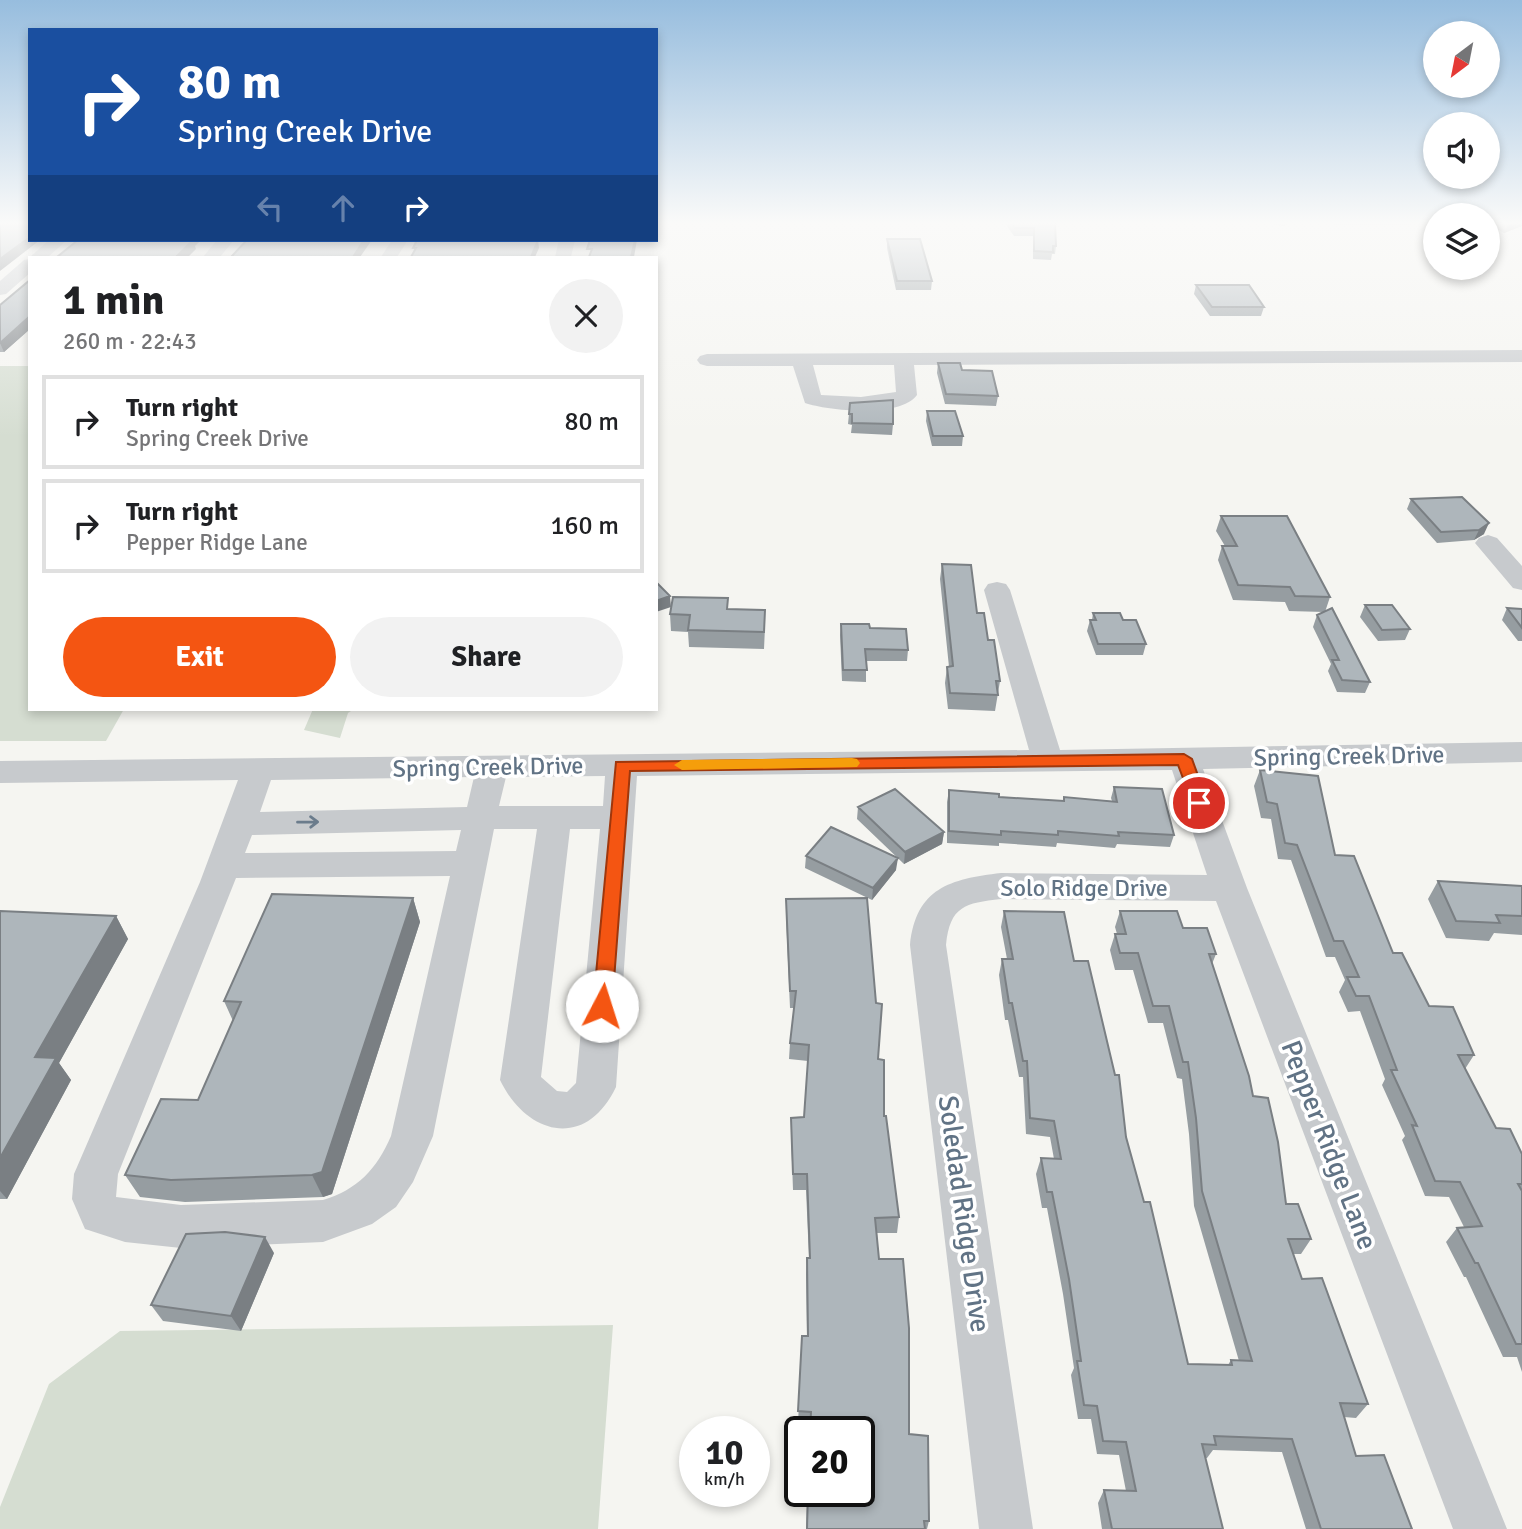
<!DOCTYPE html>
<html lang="en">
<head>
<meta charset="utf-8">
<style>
  :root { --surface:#fff; --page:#f2f2f2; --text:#202124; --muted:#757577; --line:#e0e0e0; --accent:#f45512 }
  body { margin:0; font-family:Signika,sans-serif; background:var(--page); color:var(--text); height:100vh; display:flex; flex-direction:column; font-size:26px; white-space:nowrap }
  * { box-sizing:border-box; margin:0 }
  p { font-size:23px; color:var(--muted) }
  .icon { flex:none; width:38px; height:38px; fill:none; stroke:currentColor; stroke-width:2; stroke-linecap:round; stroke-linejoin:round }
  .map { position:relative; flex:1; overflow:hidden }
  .sheet { position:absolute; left:28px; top:256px; width:630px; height:455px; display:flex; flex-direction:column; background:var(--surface); border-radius:0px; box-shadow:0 4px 10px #0003 }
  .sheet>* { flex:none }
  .guide { position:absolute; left:28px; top:28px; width:630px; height:214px; border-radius:0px; box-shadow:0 4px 10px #0003; background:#1a4fa0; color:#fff; overflow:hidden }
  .needle { width:46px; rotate:212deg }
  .fabs { position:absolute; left:1423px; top:21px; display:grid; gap:14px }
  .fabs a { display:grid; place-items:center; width:77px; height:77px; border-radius:50%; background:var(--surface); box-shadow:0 4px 10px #0003; font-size:35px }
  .speed { position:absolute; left:679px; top:1416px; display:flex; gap:14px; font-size:35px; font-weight:700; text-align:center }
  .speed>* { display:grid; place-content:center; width:91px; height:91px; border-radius:50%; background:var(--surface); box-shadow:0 4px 10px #0003; line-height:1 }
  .speed small { font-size:18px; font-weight:400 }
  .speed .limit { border:4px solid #111; border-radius:10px; background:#fff; color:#111 }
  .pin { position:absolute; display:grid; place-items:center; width:60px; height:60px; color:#fff; margin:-30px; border:4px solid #fff; border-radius:50%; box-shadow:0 2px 7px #0007 }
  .me { position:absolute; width:77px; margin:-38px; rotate:5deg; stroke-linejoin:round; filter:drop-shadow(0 0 5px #0008) }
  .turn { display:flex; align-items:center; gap:24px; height:147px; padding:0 35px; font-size:32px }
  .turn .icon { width:91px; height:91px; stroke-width:2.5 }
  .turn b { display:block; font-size:49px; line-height:60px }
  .lanes { display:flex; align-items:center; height:66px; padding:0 35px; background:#0003; justify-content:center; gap:35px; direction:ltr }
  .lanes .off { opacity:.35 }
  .round { display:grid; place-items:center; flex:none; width:74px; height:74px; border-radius:37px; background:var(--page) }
  .headline { display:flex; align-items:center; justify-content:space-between; height:119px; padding:0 35px }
  h1 { font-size:42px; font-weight:800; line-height:52px }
  .cta { display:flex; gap:14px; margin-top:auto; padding:14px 35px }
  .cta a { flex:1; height:80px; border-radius:42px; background:var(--accent); color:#fff; font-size:28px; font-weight:800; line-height:80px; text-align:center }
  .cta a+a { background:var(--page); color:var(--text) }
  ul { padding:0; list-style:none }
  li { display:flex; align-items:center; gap:21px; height:94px; margin:0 14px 10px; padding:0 21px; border:4px solid var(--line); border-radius:0px }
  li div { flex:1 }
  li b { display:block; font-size:26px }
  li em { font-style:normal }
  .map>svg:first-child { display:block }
</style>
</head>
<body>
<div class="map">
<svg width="1522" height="1529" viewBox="0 0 1522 1529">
  <rect width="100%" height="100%" fill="#f5f5f1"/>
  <path fill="#d5ddd1" d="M0,366H30V709H124L106,741H0Z
    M313,709H354L348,713L340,738L304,730Z
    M613,1325L598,1529H0V1507L49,1384L120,1331Z"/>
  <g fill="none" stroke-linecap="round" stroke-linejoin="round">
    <path fill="#c7cacd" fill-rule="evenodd" d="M49,240H67L48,257H30Z
      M217,240H234L220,257H203Z
      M392,240H408L397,257H381Z
      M559,240H575L571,257H555Z
      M30,259V273L6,294L0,295V281L24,260Z
      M1522,350V362L914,365L917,395C901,418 829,411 805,403L793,366H707L700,364L697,360L700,356L707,354ZM813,365H894L896,392L861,397L821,395Z
      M1488,535L1497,538L1522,566V590L1513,588L1475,543L1479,538Z
      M997,582L1006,584L1010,590L1060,750L1522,742V762L1203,769L1247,888L1507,1529H1453L1216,901L1001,899C965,903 950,906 946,945L1033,1529H979L910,945C916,888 950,879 1001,873L1207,875L1172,770L637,776L616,1087C586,1150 527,1136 500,1080L537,829H494L433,1136L413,1182L396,1207L372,1224L323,1242L181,1248L125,1242L85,1229L72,1199L74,1174L200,882L238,780L0,783V761L1029,750L984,590L988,584ZM605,776L603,806H499L506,777ZM474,777L467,807L260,812L271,780ZM570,829H600L576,1083L567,1092L557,1091L541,1077ZM461,830L456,851L245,853L252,835ZM450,876L391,1136C377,1169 357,1190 323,1200L181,1205L116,1197L118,1174L236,878Z"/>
  </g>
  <path fill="#969da1" d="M1005,223H1055L1056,246L1055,254H1052L1051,260L1033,259V236H1014Z
    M1264,223H1286L1285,226Z
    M1319,223H1435V224L1344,225Z
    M1488,223H1522V226L1504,233Z
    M887,239L932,281L931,290H896L887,248Z
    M30,280V329L4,352H0V305Z
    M1196,285L1264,307L1261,316H1210L1194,294Z
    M938,363L962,370L998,396L996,406L945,404L937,373Z
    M850,403L893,424L892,435L851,433L852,425L848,424Z
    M927,411L963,436L962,446H932L926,421Z
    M1462,497L1484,534L1474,540L1437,543L1407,509L1411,499Z
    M1221,516L1330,597L1325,612L1370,682L1365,693L1337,692L1328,671L1331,664L1313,627L1317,615L1324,612L1289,611L1285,602L1233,600L1218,560L1222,546H1225L1216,531Z
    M942,564L977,613L988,640L1000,681L995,711L948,709L945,683L947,667H949L940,579Z
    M728,598V609L765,627L764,649L689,647L688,632L671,631L670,614Z
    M1365,605L1410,629L1405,640L1378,641L1360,617Z
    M1507,608L1522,609V641H1518L1502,620Z
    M1093,613L1123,620L1146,644L1143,655H1096L1087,631L1090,620H1092Z
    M841,624L870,628L908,650L907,661H866V682L842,681L840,635Z
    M1260,770L1335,855L1393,953L1429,1006L1474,1055L1465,1069L1496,1128L1522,1154V1372L1517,1357H1503L1466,1277H1464L1446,1242L1457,1228L1464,1227L1449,1197L1425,1196L1402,1140L1405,1136L1382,1085L1385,1079L1360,1011L1348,1012L1339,992L1345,980L1335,957H1326L1291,860L1278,859L1271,819L1261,818L1254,786Z
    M1114,787L1174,835L1170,847L1117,844L1115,848L1057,843L1056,847L999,843V846L947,843V802L949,790L999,797L1063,801L1064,797L1112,801L1111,798Z
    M858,807L944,832L942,844L904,864L857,819Z
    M806,856L896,870L872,900L805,868Z
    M1438,881L1522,886V935L1494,933L1489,941L1446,938L1428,899Z
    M413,898L420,922L332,1194L323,1197L185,1202L140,1197L125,1175L198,1100L233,1021L224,1001Z
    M786,899L878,1059L884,1116L899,1217L897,1233H877L879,1259L909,1434L929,1521L927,1529H806L810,1425L798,1424L802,1336H807L806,1274L807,1258H809L806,1190H793L791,1134V1118L804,1117L808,1061L789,1059L790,1043L794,1008H790L786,916Z
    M0,911L116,916L128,939L59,1063L71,1080L7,1199H0Z
    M1004,911L1074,961L1126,1137L1188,1364L1228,1365L1231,1360L1239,1361L1194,1206L1189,1134L1182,1079L1177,1078L1163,1023H1148L1133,970H1115L1110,950L1115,934H1117L1115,927L1120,911L1183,928L1216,954L1212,964L1286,1204L1311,1239L1301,1254H1293L1302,1279L1368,1404L1356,1418L1344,1417L1356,1456L1412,1529H1306L1282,1452L1213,1450L1207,1458H1205L1223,1529H1102L1098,1503L1104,1490L1126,1491L1119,1455L1097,1454L1091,1419H1078L1071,1375L1074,1368L1063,1294L1047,1208H1042L1036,1174L1041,1158L1054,1159L1050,1137L1026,1134L1023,1077H1019L1008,1020H1005L999,975L1002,959H1007L1001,927Z
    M274,1253L241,1331L163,1321L151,1305Z"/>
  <path fill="#7a7f83" d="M1511,223H1522V226L1504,233L1508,225Z
    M30,237V240H40L0,271V259Z
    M190,240H201L195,246L196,249L188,257H176Z
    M364,240H372L360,257H353Z
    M538,240L539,248L535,257H531Z
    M635,240H637L634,257H631Z
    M30,316V329L4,352L0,343Z
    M1489,523L1484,534L1474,540L1479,530Z
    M670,596L671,607L656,612V601Z
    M944,832L942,844L904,864L905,852Z
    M898,858L896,870L872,900L873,888Z
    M413,898L420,922L332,1194L323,1197L312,1175Z
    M116,916L128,939L59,1063L71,1080L7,1199L0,1191V1158L35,1057Z
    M265,1237L274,1253L241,1331L231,1316Z"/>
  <path fill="#aeb6bb" stroke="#7a7f83" stroke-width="2" d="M0,223H30V237L0,259Z
    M1012,223H1055L1056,246H1053V252L1034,251V228H1015Z
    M887,239H920L932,281H897Z
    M78,240H193L176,257H57Z
    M247,240H364L353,257H231Z
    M417,240H538L531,257H411L416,248H413Z
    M590,240H635L631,257H589L592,249H587Z
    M30,280V316L0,343V305Z
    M1196,285H1249L1264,307H1212Z
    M938,363H960L962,370L992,371L998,396L946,394Z
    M893,400V424L852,423V414H849L850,403Z
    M927,411H955L963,436H933Z
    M1462,497L1489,523L1479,530L1441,532L1411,499Z
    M1221,516H1287L1330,597L1295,596L1290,587L1238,585L1222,546H1237Z
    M942,564L971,565L977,613H984L988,640H994L1000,681H996L998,695L950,693L947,667L953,666Z
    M656,582L670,596L656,601Z
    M673,597L728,598L727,609L765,610L764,632L688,630L690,615L670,614Z
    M1365,605H1392L1410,629L1382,630Z
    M1332,608L1370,682L1342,680L1332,660H1339L1317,615Z
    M1507,608L1522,609V628Z
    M1093,613H1120L1123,620H1136L1146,644H1098L1090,620H1096Z
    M841,624H869L870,628L906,629L908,650L865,649L867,670H843Z
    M1260,770L1318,776L1335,855L1354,856L1393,953H1402L1429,1006L1453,1007L1474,1055H1458L1496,1128L1510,1129L1522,1154V1184H1518L1522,1191V1344H1516L1478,1263H1475L1457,1228L1482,1226L1460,1182L1435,1181L1412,1125L1417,1126L1391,1070H1397L1369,996H1356L1347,977H1359L1343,941H1334L1297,845L1285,843L1277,804L1267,802Z
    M1114,787L1162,789L1174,835L1118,832L1119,836L1058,831V835L1001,831V835L949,831V790L999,794V797L1064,801V797L1117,802Z
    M895,789L944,832L905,852L858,807Z
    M831,827L898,858L873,888L806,856Z
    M1438,881L1522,886V916L1496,915L1500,923L1456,921Z
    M272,894L413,898L322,1172L312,1175L171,1180L125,1175L161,1099L198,1100L241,1002L224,1001Z
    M867,898L876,1003L882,1004L878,1059L884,1060V1116H886L899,1217L875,1218L879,1259H903L909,1328V1434L928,1436L929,1521H924L925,1529H807L808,1491H859V1432H810L811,1412L798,1411L802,1336H808L807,1258H810L807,1174H793L791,1118L804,1117L809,1045L790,1043L796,991H790L786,899Z
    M0,911L116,916L35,1057L56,1058L0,1158Z
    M1004,911L1064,912L1074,961H1088L1115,1075H1119L1126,1137L1144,1202H1150L1188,1364L1232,1365L1231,1360L1252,1361L1202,1191L1196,1118L1188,1062H1183L1169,1006H1153L1138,953H1120L1115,934H1126L1120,911H1177L1183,928H1207L1216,954H1209L1249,1076L1253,1096L1268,1098L1278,1142L1286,1204H1298L1311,1239H1288L1302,1279L1322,1278L1368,1404L1340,1403L1356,1456L1384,1455L1412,1529H1321L1292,1439L1214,1436L1216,1445L1202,1444L1223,1529H1112L1104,1490L1136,1491L1126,1442L1103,1441L1097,1406L1084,1405L1077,1361H1081L1069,1279L1052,1192H1047L1041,1158L1061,1159L1054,1121L1030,1118L1027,1061H1023L1012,1003H1009L1002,959H1013Z
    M225,1232L265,1237L231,1316L151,1305L186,1234Z"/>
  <defs><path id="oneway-shaft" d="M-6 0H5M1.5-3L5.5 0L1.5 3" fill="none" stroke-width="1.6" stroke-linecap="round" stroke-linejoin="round" transform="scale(1.75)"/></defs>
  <use stroke="#6b7c8c" href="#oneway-shaft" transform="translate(308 822) rotate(-1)"/>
  <linearGradient id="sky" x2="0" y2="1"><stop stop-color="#97bdde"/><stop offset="0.51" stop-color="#fafaf9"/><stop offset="1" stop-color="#fafaf9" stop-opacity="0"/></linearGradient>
  <rect width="1522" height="437" fill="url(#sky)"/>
  <path fill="#f45512" stroke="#9f370c" stroke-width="2" d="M1184,754L1192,759L1208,803L1205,807H1194L1178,765L630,771L612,1006L609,1012L602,1014L595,1012L593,1006L616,762Z"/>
  <path fill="#f59e0b" d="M852,758L857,759L860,763L857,767L682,770L674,765L682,760Z"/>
  <g text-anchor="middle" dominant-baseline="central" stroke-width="7" stroke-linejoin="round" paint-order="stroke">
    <g font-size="24" fill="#617385" stroke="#fff">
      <text transform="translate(1349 756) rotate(-1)">Spring Creek Drive</text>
      <text transform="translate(488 767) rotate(-1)">Spring Creek Drive</text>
      <text x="1084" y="888">Solo Ridge Drive</text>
    </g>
    <g font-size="28" fill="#617385" stroke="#fff">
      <text transform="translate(1329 1145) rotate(69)">Pepper Ridge Lane</text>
      <text transform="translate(964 1214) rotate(82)">Soledad Ridge Drive</text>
    </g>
  </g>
</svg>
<div class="fabs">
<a><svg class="needle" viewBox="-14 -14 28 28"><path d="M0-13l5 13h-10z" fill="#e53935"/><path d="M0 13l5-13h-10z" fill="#757577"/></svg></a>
<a><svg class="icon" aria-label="sound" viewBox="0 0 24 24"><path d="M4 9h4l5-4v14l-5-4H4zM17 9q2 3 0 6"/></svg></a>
<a><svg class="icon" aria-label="layers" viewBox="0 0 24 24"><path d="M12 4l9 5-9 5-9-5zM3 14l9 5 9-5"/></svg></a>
</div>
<div class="speed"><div>10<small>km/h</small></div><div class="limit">20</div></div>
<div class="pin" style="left:1199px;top:803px;background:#d93025"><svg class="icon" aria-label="arrive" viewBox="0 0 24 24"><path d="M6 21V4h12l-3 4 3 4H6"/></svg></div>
<svg class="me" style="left:602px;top:1006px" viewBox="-20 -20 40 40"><circle r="19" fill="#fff"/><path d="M0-13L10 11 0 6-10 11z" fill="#f45512"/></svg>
<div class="guide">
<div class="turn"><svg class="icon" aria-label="right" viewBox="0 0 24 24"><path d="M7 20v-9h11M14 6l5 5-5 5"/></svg><div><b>80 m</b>Spring Creek Drive</div></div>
<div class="lanes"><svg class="icon off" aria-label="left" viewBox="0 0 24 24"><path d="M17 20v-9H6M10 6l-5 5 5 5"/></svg><svg class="icon off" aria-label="ahead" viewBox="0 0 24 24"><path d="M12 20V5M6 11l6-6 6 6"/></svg><svg class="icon" aria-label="right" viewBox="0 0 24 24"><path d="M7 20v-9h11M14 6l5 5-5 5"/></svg></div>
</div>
<section class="sheet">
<div class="headline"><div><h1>1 min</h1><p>260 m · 22:43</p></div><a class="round"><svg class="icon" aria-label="close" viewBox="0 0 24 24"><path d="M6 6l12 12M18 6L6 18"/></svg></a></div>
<ul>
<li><svg class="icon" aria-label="right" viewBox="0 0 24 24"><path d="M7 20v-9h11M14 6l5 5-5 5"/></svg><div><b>Turn right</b><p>Spring Creek Drive</p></div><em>80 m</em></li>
<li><svg class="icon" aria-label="right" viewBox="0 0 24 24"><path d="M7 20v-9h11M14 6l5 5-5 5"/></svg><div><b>Turn right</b><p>Pepper Ridge Lane</p></div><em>160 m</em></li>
</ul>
<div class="cta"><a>Exit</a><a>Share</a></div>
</section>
</div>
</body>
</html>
